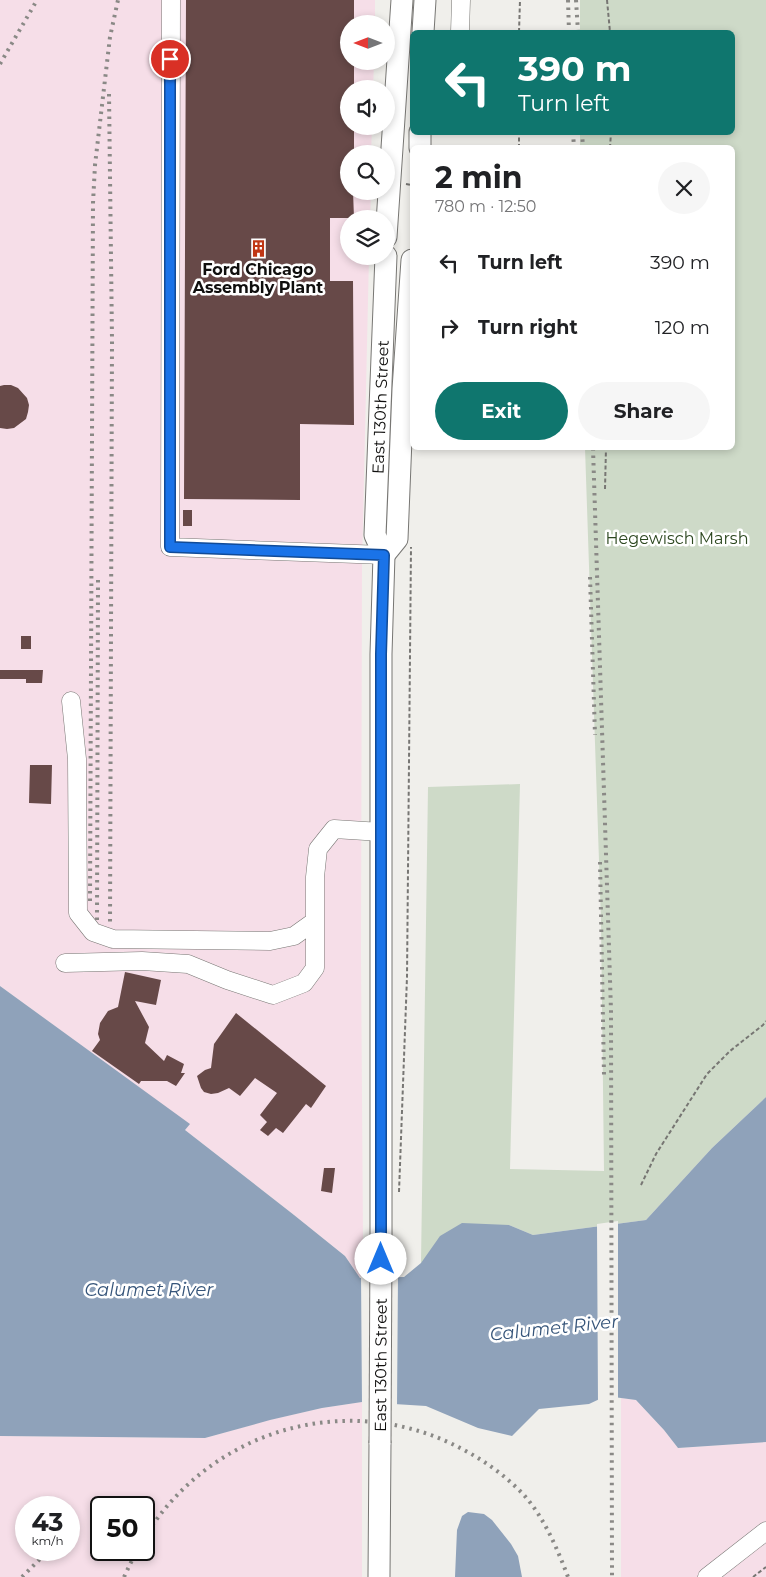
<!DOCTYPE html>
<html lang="en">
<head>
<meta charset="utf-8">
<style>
  :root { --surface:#fff; --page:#f6f6f6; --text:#202124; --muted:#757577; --accent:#0f766e }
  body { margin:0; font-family:Montserrat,sans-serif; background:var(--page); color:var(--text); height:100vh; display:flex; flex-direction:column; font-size:19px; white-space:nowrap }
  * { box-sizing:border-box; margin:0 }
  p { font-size:16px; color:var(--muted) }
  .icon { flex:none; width:28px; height:28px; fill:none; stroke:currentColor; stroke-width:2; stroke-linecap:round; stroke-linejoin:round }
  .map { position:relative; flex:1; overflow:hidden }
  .side { position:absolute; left:410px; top:145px; width:325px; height:305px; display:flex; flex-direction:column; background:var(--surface); border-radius:8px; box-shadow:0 2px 8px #0003 }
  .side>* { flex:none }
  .banner { position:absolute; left:410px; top:30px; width:325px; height:105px; border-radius:8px; box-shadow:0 2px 8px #0003; background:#0f766e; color:#fff; overflow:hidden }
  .needle { width:32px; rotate:270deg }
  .buttons { position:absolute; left:340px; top:15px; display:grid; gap:10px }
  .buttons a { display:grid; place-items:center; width:55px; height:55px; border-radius:50%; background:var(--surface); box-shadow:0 2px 8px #0003; font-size:25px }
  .speed { position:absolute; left:15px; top:1496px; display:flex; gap:10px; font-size:25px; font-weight:700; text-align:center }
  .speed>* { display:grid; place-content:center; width:65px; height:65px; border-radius:50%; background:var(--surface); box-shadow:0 2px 8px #0003; line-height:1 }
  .speed small { font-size:12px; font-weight:400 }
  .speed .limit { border:2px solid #111; border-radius:8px; background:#fff; color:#111 }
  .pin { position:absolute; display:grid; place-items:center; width:42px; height:42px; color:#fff; margin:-21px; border:2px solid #fff; border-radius:50%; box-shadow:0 1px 5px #0007 }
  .me { position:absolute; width:55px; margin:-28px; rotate:0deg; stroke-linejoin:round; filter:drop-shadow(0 0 4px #0008) }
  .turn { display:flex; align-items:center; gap:18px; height:105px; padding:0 25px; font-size:22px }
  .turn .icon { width:65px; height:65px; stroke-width:2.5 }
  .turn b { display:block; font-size:35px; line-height:42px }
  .round { display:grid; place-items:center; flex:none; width:52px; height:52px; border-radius:26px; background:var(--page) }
  .headline { display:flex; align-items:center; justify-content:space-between; height:85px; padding:0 25px }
  h1 { font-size:30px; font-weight:700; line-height:38px }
  .primary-button { display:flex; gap:10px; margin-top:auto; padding:10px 25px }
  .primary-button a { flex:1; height:58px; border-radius:30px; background:var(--accent); color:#fff; font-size:20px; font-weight:700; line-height:58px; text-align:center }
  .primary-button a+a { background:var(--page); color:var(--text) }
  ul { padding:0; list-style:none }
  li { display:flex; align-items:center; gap:15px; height:65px; padding:0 25px }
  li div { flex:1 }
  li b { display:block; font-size:19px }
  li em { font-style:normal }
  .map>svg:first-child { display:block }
</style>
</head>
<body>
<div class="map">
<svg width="766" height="1577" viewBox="0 0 766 1577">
  <rect width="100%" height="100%" fill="#f0efeb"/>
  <path fill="#f6dee8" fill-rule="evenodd" d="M0,0H375V24H349V61H374L373,89H349V126H372L371,154H349V191H371L370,219H349V256H369L362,565L361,955L363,1241V1268L360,1278L345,1256L294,1215L185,1130L189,1124L0,986Z
    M621,1398L636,1400L664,1430L678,1448L766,1442V1577H621Z
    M362,1402V1577H0V1436L205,1438L269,1420L322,1408ZM26,1508H69V1550H26ZM101,1508H144V1550H101Z"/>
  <path fill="#cedac8" d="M580,0H766V1097L712,1148L646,1220L533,1235L509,1225L421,1263L428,787L520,784L510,1169L604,1171L601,920L585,448H732V148L580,147V133L732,132V32H580Z"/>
  <path fill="#8fa2ba" d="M0,986L190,1124L185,1130L294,1215L345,1256L360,1278L404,1277L421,1263L440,1236L462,1223L509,1225L533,1235L646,1220L712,1148L766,1097V1442L678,1448L664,1430L636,1400L606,1396L589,1404L539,1409L512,1436L478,1428L426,1406L362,1402L322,1408L270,1420L205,1438L0,1436Z
    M468,1512L484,1514L492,1520L511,1544L518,1556L522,1577H455L457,1530L462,1516Z"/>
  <path fill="#f0efeb" d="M618,1221V1400L606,1398L598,1403L597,1224Z
    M361,1275H398L397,1407L362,1405Z"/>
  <path fill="#674948" d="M186,0H354V24H349V61H354V89H349V126H354V154H349V191H353L354,218H330V281H353L354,425L300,424V500L184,499Z
    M4,385H11L18,388L27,398L29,405L28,412L26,419L14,428L7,429L0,428V386Z
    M183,510H192V526H183Z
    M21,636H31V649H21Z
    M0,670H43L42,683H26V679H0Z
    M30,765H52L51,804L29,803Z
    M125,972L161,980L156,1005L135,1001L149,1027L145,1043L164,1061L167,1055L184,1064L181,1073H185L176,1086L167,1081H141L139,1084L92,1051L100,1040L98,1034L100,1023L108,1011L118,1007Z
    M236,1013L326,1086L311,1108L306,1104L283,1133L276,1128L268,1136L260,1130L267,1122L260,1115L277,1093L255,1078L240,1096L229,1088L218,1093L211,1094L204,1092L201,1088L197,1076L205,1070L211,1068L214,1044Z
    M324,1168H335L332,1193L321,1191Z"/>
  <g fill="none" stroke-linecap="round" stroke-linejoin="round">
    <defs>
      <path id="minor" d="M171,0L170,547L384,555
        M460,32L461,0
        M71,701L77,759L78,913L93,932L113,939L270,941L294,936L315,921
        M65,963L142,961L188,964L227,980L273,995L304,983L315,968V877L318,849L334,829L381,832
        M707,1577L766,1531"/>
      <g id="major">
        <path d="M423,32L425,0"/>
        <path d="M420,148V132"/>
        <path d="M386,237L402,0"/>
        <path d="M384,555L397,539L403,389L412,260"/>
        <path id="s1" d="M381,1241V654L384,555L375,535L386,256"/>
        <path d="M379,1577L380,1443"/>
      </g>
    </defs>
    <use href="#minor" stroke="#777673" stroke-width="19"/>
    <use href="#major" stroke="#777673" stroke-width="23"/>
    <path stroke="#777673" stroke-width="2" stroke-dasharray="4 2.5" stroke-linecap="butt" d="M607,0L610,32
      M519,32L520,0
      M519,148V132
      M610,148L611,132
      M406,184L412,185
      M605,489L606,448
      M641,1185L656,1154L707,1074L730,1051L763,1025L766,1021
      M399,1192L407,977L411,547
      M753,1577L766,1567"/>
    <use href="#minor" stroke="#fff" stroke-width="18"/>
    <use href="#major" stroke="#fff" stroke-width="21"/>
    <path stroke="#8a8986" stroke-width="4" stroke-dasharray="2.5 5" stroke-linecap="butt" d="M568,0L569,32
      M576,0L578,32
      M0,64L37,0
      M109,94L112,340L110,926
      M573,132L574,148
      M582,132L583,148
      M593,448L611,1011L612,1577
      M590,577L595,735
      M600,862L604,1075
      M90,901L93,203L95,165L110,37L118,0
      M97,920L98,580
      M144,1538C204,1440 322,1396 431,1435C465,1448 497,1467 523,1494C544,1517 557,1548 568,1577
      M22,1577L41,1558L50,1550
      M124,1577L137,1550"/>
    <defs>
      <g id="major-bridge">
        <path id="s2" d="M380,1443L381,1241"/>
      </g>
    </defs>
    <use href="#major-bridge" stroke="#777673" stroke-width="23" stroke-linecap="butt"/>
    <use href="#major-bridge" stroke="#fff" stroke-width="21"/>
  </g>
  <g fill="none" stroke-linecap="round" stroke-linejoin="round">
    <defs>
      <path id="route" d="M170,59V547L384,555L381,654V1259"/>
    </defs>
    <use href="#route" stroke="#114b97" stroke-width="12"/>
    <use href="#route" stroke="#1a73e8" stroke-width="9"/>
  </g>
  <defs>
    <symbol id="building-bare" viewBox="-9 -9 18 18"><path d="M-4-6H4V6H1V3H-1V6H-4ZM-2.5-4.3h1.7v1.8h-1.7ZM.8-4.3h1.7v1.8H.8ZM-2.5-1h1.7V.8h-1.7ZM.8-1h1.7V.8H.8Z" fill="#c03614" stroke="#fff" stroke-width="2.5" paint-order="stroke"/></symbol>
  </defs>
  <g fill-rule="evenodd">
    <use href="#building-bare" x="246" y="236" width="25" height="25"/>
  </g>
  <g text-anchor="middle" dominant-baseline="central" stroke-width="5" stroke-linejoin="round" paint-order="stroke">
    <g font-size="16" font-weight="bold" fill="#100f0e" stroke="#fff">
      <text x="258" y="269">Ford Chicago<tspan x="258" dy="18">Assembly Plant</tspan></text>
    </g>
    <g font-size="16" fill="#100f0e" stroke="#fff">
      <text stroke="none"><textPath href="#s1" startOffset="836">East 130th Street</textPath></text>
      <text stroke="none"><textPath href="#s2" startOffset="78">East 130th Street</textPath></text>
    </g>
    <g font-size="16" fill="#2c471f" stroke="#fff">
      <text x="677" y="538">Hegewisch Marsh</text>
    </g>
    <g font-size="18" font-style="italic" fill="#36557a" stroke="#fff">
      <text x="149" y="1290">Calumet River</text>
      <text transform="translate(554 1328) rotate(-6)">Calumet River</text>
    </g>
  </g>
</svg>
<div class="buttons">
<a><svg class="needle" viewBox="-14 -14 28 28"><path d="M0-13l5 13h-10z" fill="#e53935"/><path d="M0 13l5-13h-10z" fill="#757577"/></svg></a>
<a><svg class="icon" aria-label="sound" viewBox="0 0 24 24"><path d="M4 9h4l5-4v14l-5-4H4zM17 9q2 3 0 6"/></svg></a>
<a><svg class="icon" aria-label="search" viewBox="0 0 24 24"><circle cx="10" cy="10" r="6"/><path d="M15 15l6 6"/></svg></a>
<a><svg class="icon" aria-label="layers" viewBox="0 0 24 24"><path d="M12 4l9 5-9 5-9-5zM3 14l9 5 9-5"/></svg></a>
</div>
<div class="speed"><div>43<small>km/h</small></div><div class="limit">50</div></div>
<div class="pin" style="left:170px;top:59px;background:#d93025"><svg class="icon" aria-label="arrive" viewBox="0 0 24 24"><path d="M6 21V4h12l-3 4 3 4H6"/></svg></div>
<svg class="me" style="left:381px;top:1259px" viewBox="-20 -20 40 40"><circle r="19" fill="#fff"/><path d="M0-13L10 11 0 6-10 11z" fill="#1a73e8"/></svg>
<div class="banner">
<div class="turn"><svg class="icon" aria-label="left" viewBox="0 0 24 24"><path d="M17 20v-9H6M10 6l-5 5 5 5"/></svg><div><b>390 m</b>Turn left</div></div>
</div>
<section class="side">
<div class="headline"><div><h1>2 min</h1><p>780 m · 12:50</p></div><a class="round"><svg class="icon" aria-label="close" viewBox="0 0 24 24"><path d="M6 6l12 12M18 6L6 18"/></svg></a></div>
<ul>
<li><svg class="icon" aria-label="left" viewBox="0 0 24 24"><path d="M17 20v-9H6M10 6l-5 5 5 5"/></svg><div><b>Turn left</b></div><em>390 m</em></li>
<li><svg class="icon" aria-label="right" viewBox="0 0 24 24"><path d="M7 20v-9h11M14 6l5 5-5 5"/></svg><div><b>Turn right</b></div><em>120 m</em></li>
</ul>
<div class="primary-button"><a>Exit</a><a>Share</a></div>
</section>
</div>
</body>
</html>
